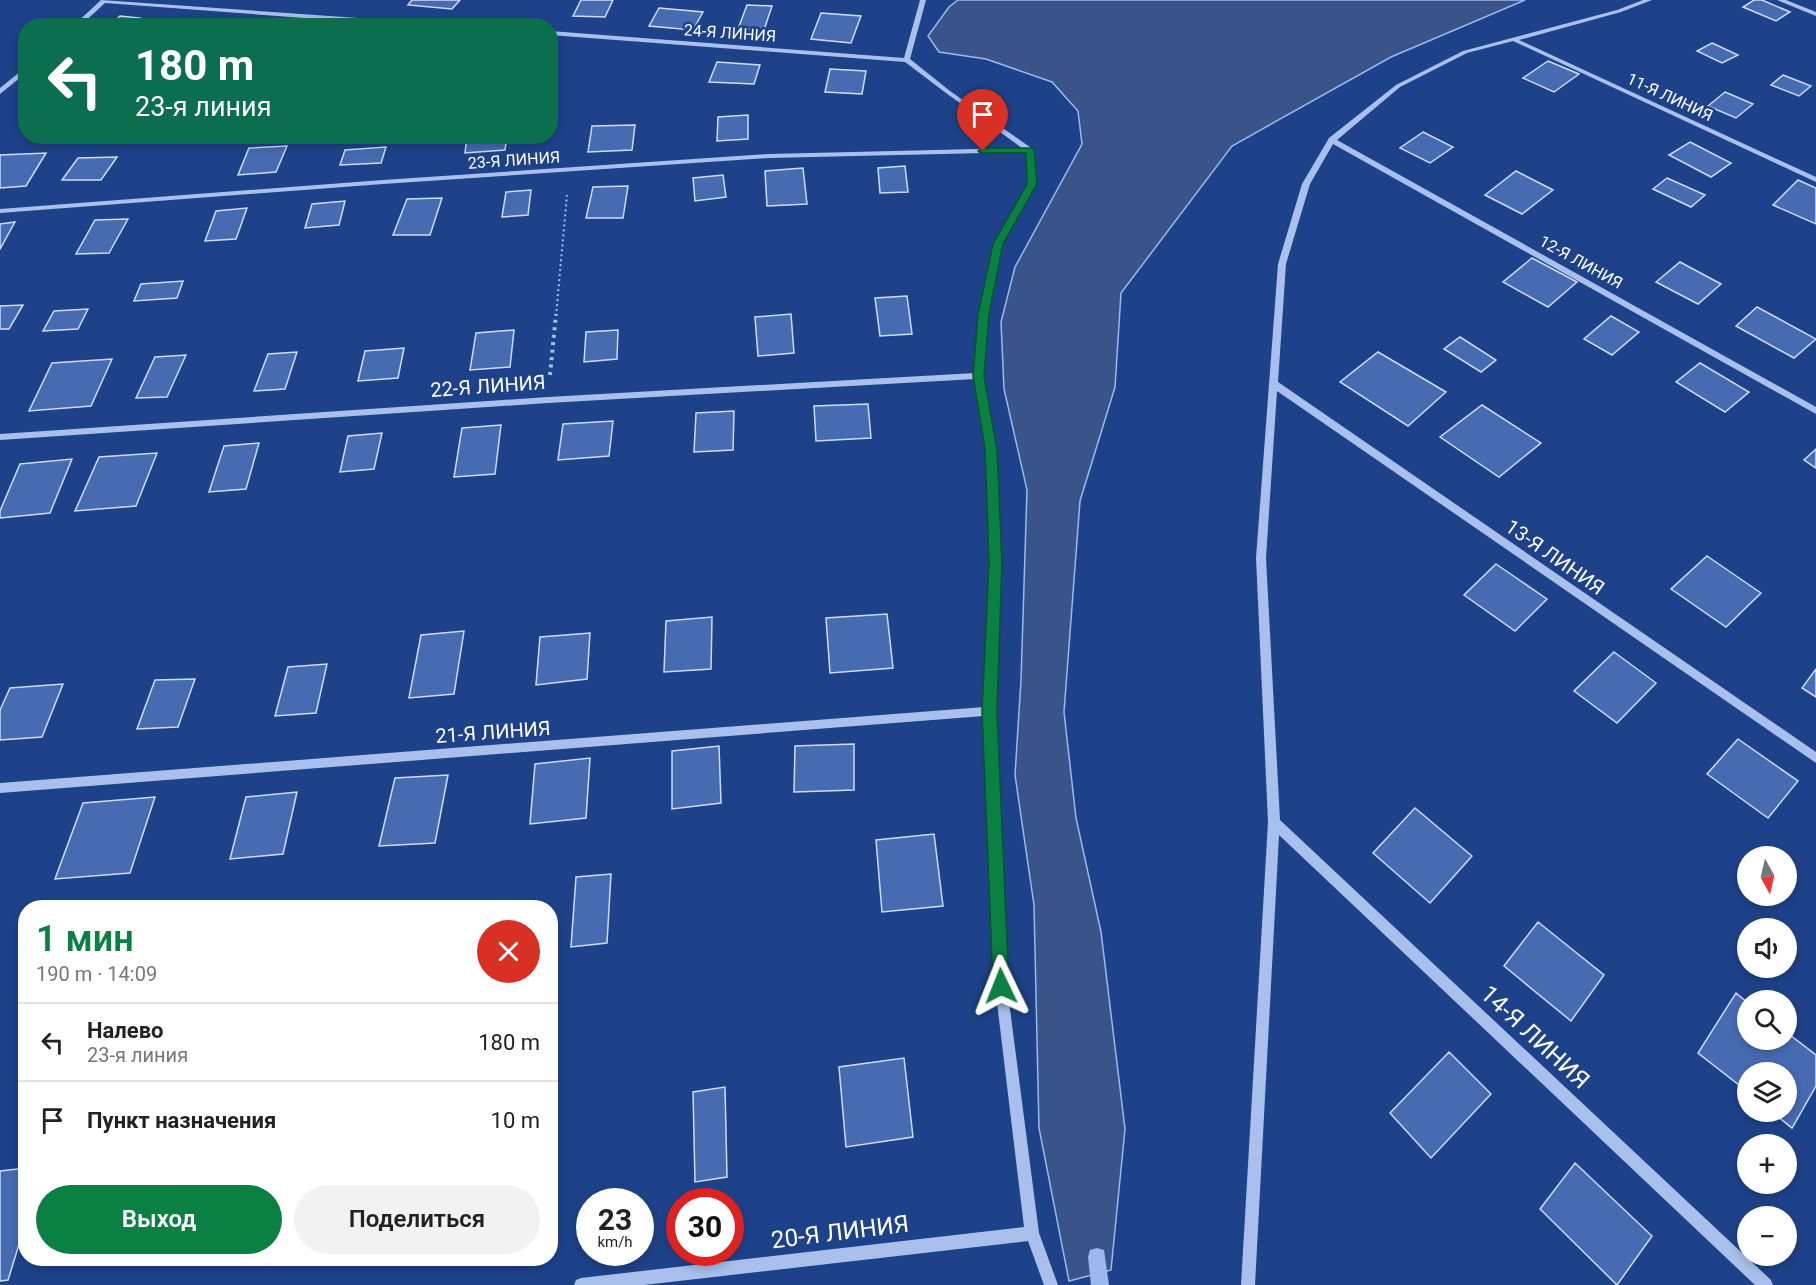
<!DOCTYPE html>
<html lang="ru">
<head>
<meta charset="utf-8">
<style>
  :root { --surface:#fff; --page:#f2f2f2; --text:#222; --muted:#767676; --line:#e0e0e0; --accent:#0b8043 }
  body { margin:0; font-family:Roboto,sans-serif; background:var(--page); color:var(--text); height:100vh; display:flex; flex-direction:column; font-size:22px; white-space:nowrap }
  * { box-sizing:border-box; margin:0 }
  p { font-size:20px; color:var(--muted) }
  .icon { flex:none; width:33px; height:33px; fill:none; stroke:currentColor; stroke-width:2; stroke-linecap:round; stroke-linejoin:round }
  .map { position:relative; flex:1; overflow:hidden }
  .side { position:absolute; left:18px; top:900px; width:540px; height:366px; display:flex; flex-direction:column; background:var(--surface); border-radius:24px; box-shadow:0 3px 9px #0003 }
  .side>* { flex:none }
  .banner { position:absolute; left:18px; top:18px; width:540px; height:126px; border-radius:24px; box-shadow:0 3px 9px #0003; background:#0b6e4f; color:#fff; overflow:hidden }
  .needle { width:39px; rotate:172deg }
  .controls { position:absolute; left:1737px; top:846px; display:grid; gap:12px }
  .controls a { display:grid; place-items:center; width:60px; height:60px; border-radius:50%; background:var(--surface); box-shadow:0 3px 9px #0003; font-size:30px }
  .speed { position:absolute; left:576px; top:1188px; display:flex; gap:12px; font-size:30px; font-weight:700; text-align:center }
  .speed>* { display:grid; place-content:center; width:78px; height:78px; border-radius:50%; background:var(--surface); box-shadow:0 3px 9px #0003; line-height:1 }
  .speed small { font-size:15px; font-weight:400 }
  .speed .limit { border:9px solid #d22; background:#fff; color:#111 }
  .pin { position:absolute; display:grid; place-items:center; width:51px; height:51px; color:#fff; margin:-62px -26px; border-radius:50% 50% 50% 0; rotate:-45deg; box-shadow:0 0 6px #0007 }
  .pin .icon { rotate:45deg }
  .me { position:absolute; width:66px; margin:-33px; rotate:358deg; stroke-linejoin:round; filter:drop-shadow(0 0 4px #0008) }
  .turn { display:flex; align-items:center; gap:21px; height:126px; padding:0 18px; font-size:27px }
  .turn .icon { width:78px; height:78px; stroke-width:2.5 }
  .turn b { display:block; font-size:42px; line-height:51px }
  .round { display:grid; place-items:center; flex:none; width:63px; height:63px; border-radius:32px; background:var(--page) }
  .head { display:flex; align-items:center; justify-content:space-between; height:102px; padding:0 18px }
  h1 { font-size:36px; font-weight:600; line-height:45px; color:var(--accent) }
  .cta { display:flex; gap:12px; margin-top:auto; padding:12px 18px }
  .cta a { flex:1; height:69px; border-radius:36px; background:var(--accent); color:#fff; font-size:24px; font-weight:600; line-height:69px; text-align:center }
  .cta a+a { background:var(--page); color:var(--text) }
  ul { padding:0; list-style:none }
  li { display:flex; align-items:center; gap:18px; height:78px; padding:0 18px; border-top:2px solid var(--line) }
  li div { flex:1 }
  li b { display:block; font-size:22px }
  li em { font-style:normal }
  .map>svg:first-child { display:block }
</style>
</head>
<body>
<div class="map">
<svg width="1816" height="1285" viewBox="0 0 1816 1285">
  <rect width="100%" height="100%" fill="#1e4289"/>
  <path fill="#3a5489" stroke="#9bb9ed" stroke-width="1.5" d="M958,0H1525L1391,57L1232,146L1121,293L1115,387L1080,501L1064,712L1076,818L1101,932L1125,1129L1111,1270L1069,1281L1039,1128L1034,905L1015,775L1021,680L1027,490L1004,389L1001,322L1015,267L1082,144L1078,111L1052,82L986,59L939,52L928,36L949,7Z"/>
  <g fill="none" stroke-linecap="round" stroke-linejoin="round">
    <path fill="#9bb9ed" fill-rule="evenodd" d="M1097,1248L1104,1250L1109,1285H1091L1088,1257L1090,1250Z"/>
  </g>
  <path fill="#466bb1" stroke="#cddcf8" stroke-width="1.5" d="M412,0H460L452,9L408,5Z
    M581,0H613L605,17L573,16Z
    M1754,0H1762L1790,12L1776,21L1743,7Z
    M747,5L772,6L764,30L738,29Z
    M659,8L703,12L693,30L649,26Z
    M821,13L861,16L851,43L811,39Z
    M120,16L140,18L132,26H110Z
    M1712,43L1738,55L1722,63L1697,51Z
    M1548,61L1579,74L1554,92L1523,78Z
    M717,62L760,65L754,84L709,82Z
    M830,69L866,71L862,94L825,92Z
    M1783,75L1811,86L1799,96L1771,85Z
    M1725,92L1753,104L1736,118L1708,106Z
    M748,115V139L717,141L718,117Z
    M635,125L632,150L588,152L592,126Z
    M1423,132L1453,147L1430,163L1400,148Z
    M467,136H507L505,150L465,153Z
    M1690,142L1731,163L1711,177L1669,155Z
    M287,146L276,172L238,175L249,148Z
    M386,147L381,163L340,165L345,150Z
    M46,153L26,186L0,188V155Z
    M117,157L101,180H62L78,158Z
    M905,166L908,192L880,193L878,168Z
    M803,168L807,204L767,206L765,171Z
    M1516,171L1553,190L1522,214L1485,195Z
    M723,175L726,197L695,201L693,178Z
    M1667,178L1705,195L1691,207L1653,189Z
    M1798,180L1816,188V224L1773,205Z
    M628,186L623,218H586L593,187Z
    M531,190L528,215L502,217L506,192Z
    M442,198L430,235H393L407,199Z
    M345,201L339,225L305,228L312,204Z
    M247,208L236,239L205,241L216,211Z
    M128,219L109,253L76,254L95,220Z
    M15,222L0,249V224Z
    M1532,258L1577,282L1548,307L1503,282Z
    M1680,262L1721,284L1698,304L1656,282Z
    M183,281L177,298L134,301L141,284Z
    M907,296L912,334L880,336L875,298Z
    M23,305L9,329H0V306Z
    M1757,307L1816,339L1794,358L1736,326Z
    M88,309L78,329L43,331L54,311Z
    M791,314L794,353L758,356L755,317Z
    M1611,316L1639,332L1612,355L1584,339Z
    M514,330L510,367L470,370L476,333Z
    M618,330L617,359L584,362L586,332Z
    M1460,337L1496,360L1481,372L1444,349Z
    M404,348L398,378L358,381L365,351Z
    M297,352L285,389L254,391L268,354Z
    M1378,352L1446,392L1408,426L1340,382Z
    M186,355L167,397L136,398L155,357Z
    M112,359L91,406L29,411L52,363Z
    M1700,363L1749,392L1725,412L1676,382Z
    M868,404L871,438L816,441L814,406Z
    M1482,405L1541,443L1499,477L1440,437Z
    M734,411L733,450L694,452L696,413Z
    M613,421L609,456L558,460L563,424Z
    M501,425L495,474L454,477L462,428Z
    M382,433L374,469L340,472L348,436Z
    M259,443L246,489L209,492L224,446Z
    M1816,449V468L1804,460Z
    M157,453L136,506L75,511L99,457Z
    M72,459L50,513L0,518V511L20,464Z
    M1707,556L1761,593L1726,627L1671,589Z
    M1496,564L1547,599L1515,631L1464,595Z
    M887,614L893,668L830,673L826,618Z
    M712,617L711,669L664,672L666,621Z
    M464,631L454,694L409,698L421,635Z
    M590,633L587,679L536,685L540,637Z
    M1614,652L1656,683L1617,723L1574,691Z
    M327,664L316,713L275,716L288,667Z
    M1816,669V697L1802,688Z
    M195,679L178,727L137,729L155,680Z
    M63,684L42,737L0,740V710L10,688Z
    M1738,739L1798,781L1768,818L1707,774Z
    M854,744V790L794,792L795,746Z
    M719,746L721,803L672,809V751Z
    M590,758L586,818L530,824L535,764Z
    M448,775L435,843L379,846L395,778Z
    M297,792L283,854L230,859L246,797Z
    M155,797L130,873L55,879L83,803Z
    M1415,808L1472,856L1430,903L1373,853Z
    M934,834L943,906L882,912L876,840Z
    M611,874L607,943L571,947L576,877Z
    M1538,922L1604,975L1571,1021L1504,966Z
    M1736,993L1748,1003V1040H1786V1032L1816,1055V1086L1792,1128L1772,1112H1786V1072H1748V1092L1698,1053Z
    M1449,1052L1491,1094L1431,1158L1390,1113Z
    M904,1058L913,1137L846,1147L839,1067Z
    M725,1087L727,1177L695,1182L693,1092Z
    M1575,1163L1652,1236L1617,1285L1540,1209Z
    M26,1168V1222L8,1280L0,1281V1171Z"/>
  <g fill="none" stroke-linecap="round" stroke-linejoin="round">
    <path stroke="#a8c0eb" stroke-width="2" stroke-dasharray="2 3" stroke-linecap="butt" d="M556,316L567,195"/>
    <path stroke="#a8c0eb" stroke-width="4" stroke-dasharray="3 4.5" stroke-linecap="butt" d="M550,375L556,314"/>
    <path fill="#a8c0eb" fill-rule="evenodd" d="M101,0L444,24L447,26H411L105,3L80,26H73Z
      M920,0H926L910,59L950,91L1034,150L1036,184L1002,244L988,314L983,376L996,449L1001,563L994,711L1007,986L1039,1233L1058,1285H1044L1028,1241L644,1285H574L576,1280L581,1278L1024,1227L995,986L984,716L0,793V783L984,707L991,563L986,449L975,379L548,403L0,440V434L548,397L975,373L980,314L994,244L1028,184L1026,152L769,158L383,184L0,213V209L383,180L769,154L1022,148L946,93L905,62L550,35V31L904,58Z
      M1643,0H1652L1621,12L1519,40L1816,177V182L1513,41L1467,53L1400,87L1337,140L1816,407V414L1333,144L1310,184L1286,264L1278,382L1816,752V763L1277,391L1266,558L1280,820L1771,1280L1773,1285H1755L1279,835L1255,1285H1241L1268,822L1256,558L1278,264L1302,184L1329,138L1396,85L1463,51L1617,10Z
      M1777,0H1786L1816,12V16Z
      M26,67V73L0,94V88Z"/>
  </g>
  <path fill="#0b8043" stroke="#07532c" stroke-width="1.5" d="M983,148H1034L1037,184L1003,244L989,314L984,376L997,449L1002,563L997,711L1009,986L1007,992L1001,995L995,992L993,986L982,711L989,563L985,449L973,376L978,314L993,244L1027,184L1026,153H980L978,151Z"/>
  <g text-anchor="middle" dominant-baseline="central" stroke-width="5" stroke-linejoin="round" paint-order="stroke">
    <g font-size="16" fill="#fff" stroke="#1e4289">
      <text transform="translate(730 33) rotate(4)">24-Я ЛИНИЯ</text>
      <text transform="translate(1670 97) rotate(25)">11-Я ЛИНИЯ</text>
      <text transform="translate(514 160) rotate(-4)">23-Я ЛИНИЯ</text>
      <text transform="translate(1581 262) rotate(29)">12-Я ЛИНИЯ</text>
    </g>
    <g font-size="20" fill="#fff" stroke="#1e4289">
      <text transform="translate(488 386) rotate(-4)">22-Я ЛИНИЯ</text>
      <text transform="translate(1555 557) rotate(35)">13-Я ЛИНИЯ</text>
      <text transform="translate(493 732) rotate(-4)">21-Я ЛИНИЯ</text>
    </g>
    <g font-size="24" fill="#fff" stroke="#1e4289">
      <text transform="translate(1535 1037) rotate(43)">14-Я ЛИНИЯ</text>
      <text transform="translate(840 1232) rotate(-7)">20-Я ЛИНИЯ</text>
    </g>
  </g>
</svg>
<div class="controls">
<a><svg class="needle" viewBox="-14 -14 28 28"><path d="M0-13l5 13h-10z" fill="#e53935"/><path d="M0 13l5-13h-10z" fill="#767676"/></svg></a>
<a><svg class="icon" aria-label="sound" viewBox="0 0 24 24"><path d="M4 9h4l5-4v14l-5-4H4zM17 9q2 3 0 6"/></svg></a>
<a><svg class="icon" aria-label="search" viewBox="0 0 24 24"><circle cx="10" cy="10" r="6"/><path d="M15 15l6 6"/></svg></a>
<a><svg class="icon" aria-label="layers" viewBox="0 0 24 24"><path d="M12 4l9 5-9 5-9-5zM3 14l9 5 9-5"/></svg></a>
<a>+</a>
<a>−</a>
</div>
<div class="speed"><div>23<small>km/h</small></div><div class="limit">30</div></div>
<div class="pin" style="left:983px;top:151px;background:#d93025"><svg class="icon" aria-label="arrive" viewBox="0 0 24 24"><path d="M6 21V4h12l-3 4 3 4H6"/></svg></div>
<svg class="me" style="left:1001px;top:986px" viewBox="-20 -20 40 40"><path d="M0-17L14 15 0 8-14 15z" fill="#0b8043" stroke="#fff" stroke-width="4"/></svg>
<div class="banner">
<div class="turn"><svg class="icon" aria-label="left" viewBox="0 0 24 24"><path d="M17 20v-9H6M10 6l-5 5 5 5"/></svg><div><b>180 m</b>23-я линия</div></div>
</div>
<section class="side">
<div class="head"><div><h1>1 мин</h1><p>190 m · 14:09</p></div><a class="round" style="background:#d93025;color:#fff"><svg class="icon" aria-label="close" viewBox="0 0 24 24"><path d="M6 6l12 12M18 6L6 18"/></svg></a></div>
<ul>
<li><svg class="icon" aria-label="left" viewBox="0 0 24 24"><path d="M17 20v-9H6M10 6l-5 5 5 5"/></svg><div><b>Налево</b><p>23-я линия</p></div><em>180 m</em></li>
<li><svg class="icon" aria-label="arrive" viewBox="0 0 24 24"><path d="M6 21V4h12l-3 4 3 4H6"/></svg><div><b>Пункт назначения</b></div><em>10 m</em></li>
</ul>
<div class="cta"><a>Выход</a><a>Поделиться</a></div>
</section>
</div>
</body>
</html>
